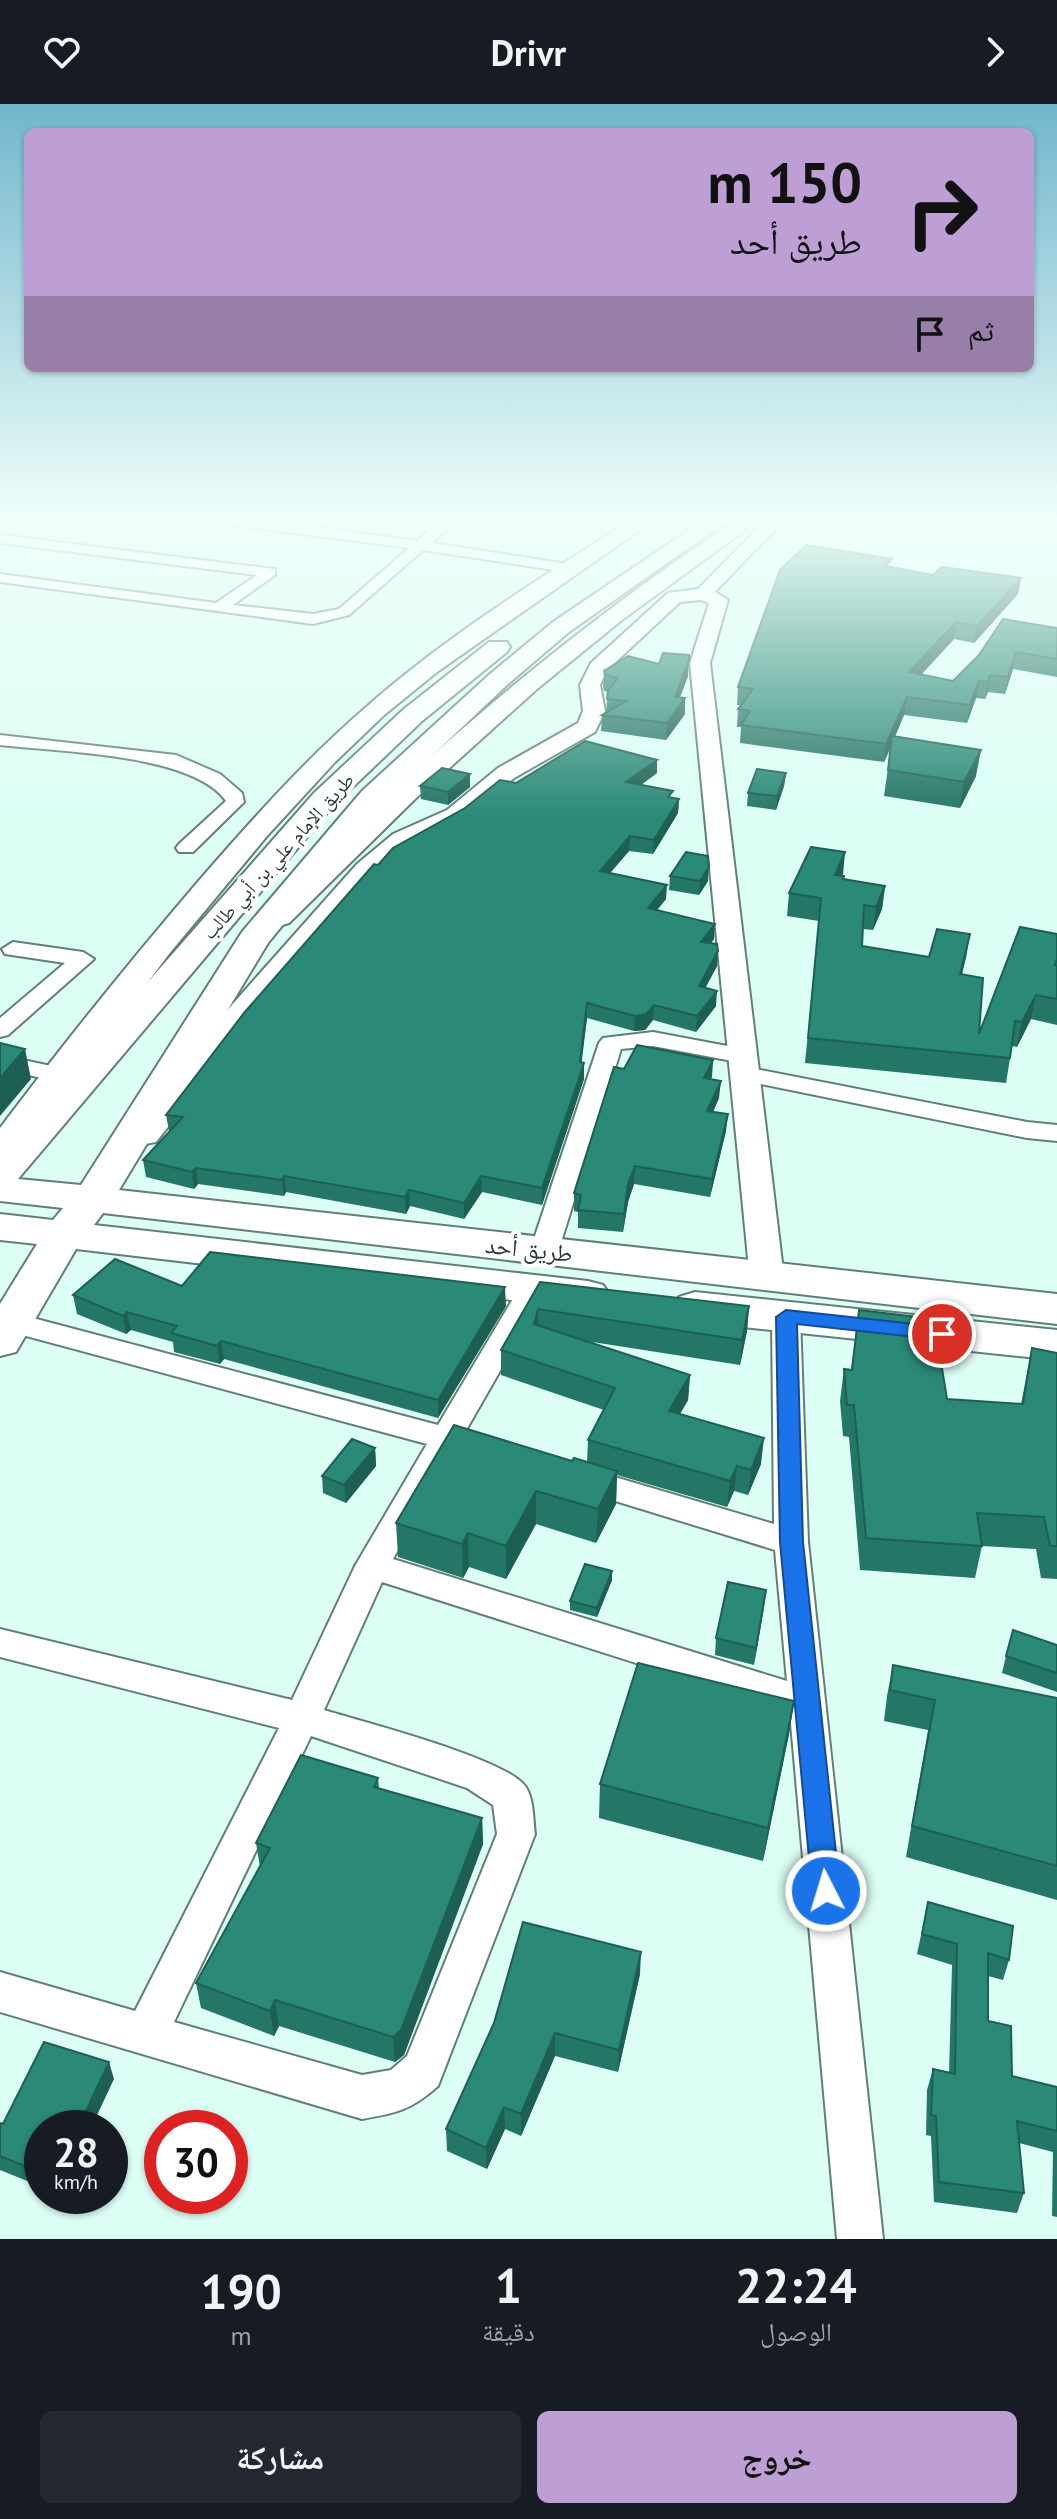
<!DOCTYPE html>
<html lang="ar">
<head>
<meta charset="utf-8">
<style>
  :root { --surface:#171b24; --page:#242831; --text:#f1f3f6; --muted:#9ea1a6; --accent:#bd9fd5 }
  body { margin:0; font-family:"PT Sans","Noto Naskh Arabic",sans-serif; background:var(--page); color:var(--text); direction:rtl; height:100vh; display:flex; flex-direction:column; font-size:30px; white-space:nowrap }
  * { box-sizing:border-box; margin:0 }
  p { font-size:26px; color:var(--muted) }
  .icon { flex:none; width:44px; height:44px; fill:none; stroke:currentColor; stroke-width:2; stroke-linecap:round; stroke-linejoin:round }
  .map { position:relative; height:2135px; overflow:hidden; direction:ltr }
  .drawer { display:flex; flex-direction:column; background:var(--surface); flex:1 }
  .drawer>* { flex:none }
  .guide { position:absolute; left:24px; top:24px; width:1010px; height:244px; border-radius:12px; box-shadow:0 2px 6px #0004; direction:rtl; background:#bd9fd5; color:#111; overflow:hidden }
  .speed { position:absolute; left:24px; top:2006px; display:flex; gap:16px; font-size:40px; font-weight:700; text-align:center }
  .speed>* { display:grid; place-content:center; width:104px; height:104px; border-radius:50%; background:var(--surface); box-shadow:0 2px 6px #0004; line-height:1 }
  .speed small { font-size:20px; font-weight:400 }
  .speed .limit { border:12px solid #d22; background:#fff; color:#111 }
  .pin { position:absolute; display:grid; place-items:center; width:68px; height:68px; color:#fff; margin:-34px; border:4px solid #fff; border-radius:50%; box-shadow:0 2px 8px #0007 }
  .me { position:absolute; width:88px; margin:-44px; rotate:355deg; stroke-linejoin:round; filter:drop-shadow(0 0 6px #0008) }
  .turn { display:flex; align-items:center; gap:28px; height:168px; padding:0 40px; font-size:36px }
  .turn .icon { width:104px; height:104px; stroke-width:2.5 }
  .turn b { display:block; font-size:56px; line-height:68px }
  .then { display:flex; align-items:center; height:76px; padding:0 40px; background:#0003; gap:16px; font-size:30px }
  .eta { display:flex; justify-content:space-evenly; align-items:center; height:136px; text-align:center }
  .eta b { font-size:48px; font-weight:700; line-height:56px }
  .action { display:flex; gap:16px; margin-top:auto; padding:16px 40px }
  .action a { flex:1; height:92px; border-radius:12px; background:var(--accent); color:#111; font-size:32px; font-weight:700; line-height:92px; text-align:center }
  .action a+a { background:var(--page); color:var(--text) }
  header { display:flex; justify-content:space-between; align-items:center; height:104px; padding:0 40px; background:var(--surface); font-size:36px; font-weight:700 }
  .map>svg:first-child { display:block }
</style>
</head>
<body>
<header><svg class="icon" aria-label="forward" viewBox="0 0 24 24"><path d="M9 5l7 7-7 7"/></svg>Drivr<svg class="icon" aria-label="heart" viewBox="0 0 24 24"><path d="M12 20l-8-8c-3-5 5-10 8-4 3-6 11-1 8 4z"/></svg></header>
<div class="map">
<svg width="1057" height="2135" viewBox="0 0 1057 2135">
  <rect width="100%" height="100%" fill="#dcfef5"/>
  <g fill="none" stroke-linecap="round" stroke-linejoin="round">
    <defs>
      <path id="minor" d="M218,416H265L417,437L441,416H457L432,439L568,460L575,464L568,468L423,446L349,511L313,520L0,478V470L216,499L257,471L0,439V431L275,465V471L233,501L313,510L339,505L409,444L225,420Z
        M0,631L176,651L220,670L242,689L244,698L193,748H179L176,744L179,740L226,697C193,649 56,648 0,641Z
        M13,838L83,848L94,855L8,931L0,933V914L65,859L5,850L2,845Z
        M653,928L743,945L751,947L755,952L751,957L743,959L653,942L621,945L562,1135L569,1147L565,1153L555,1156L545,1153L534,1135L599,939L603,934Z
        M0,951L65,965L68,970L65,975L56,977L0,965Z
        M745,963L1027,1018L1057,1021V1037L1027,1034L736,975L733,970L736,965Z
        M533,1176L543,1178L547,1185L465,1328L474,1331L479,1339L474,1347L463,1350L454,1348L393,1455L787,1577L775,1446L573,1384L568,1376L573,1368L584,1364L774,1420L772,1213L776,1206L786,1203L796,1206L800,1213L808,1438L883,2135H837L790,1608L382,1478L324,1606C363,1618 504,1654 525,1682C534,1694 533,1716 535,1730L438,1982C411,2006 397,2009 362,2015L0,1908V1868L135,1907L279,1624L0,1553V1525L292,1596L355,1462L427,1340L0,1225V1211L10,1208L438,1321L523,1178ZM311,1632L467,1684L493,1701L497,1730L407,1952L391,1966L362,1971L174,1918Z"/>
      <path id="tertiary" d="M766,416H784L715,488L728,496L710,559L784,1175L779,1183L767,1186L755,1183L750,1175L690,559L709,499L701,496L680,498L607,566L600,581L605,607L595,628L514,674L463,716L411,740L375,770L243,923L214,965L156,1038L145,1040L134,1038L129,1031L134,1024L194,953L223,911L357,760L393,730L447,706L498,664L578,619L583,607L580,581L591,559L668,489L698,485Z"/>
      <path id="secondary" d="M631,416H654L437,568L383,612L335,658L267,732L169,850L13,1057L0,1060V1024L13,1007C72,929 133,854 196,780C249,719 303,658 364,605C445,533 540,474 631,416Z
        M737,416H759L622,516L537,585L415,695L289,819L279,822L269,819L264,813L269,807C312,767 353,724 396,684C503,586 615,496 737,416Z"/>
      <path id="primary" d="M704,416H728L569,528L508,580L382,699L268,839L119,1086L1057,1190V1220L103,1109L94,1121L588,1177L603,1181L610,1191L603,1201L588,1205L76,1145L16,1248L0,1252V1200L37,1140L0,1136V1110L53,1116L63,1104L0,1097V1046L314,689L404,605L489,538H507L510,543L507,548L422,617L334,701L18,1075L81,1081L242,828L362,687L490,570L553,518Z
        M695,1188L1057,1226V1256L695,1218L679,1213L673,1203L679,1193Z"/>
    </defs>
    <use href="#minor" stroke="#617f77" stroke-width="4"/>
    <use href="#tertiary" stroke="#617f77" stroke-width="4"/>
    <use href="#secondary" stroke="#617f77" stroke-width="4"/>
    <use href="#primary" stroke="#617f77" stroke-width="4"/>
    <use href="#minor" fill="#fff" fill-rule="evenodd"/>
    <use href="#tertiary" fill="#fff" fill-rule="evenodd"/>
    <use href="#secondary" fill="#fff" fill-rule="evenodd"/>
    <use href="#primary" fill="#fff" fill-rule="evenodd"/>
  </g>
  <path fill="#247666" d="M891,464L933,471L1021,474L1018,490L974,539L954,535L921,571L953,577L1057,524V573L1013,565L1005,590L988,588L985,595L976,594L967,619L904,611L895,633L976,672L960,704L884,692L891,643L884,658L740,639L741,623H737L738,605L741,601H737L738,583Z
    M604,567L688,572L680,593L685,610L666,636L601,627L602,611L606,608L608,588L604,587L603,583Z
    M657,656V669L641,681L673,694L679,695L678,709L653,750L629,747L610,769L666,795L657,806L714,835L711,839L717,862L705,884L716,902L696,928L653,916L645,926L634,927L587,914L581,958L584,975L542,1101L482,1088L464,1115L410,1102L406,1110L286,1088L284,1092L198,1080L194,1085L146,1073L143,1056L170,1027H169L166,1011L378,761L516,679Z
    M786,669L784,682L776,706L747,702L748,689Z
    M470,670V683L448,701L421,695L420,682Z
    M670,772L708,777L699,791L669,786Z
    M842,772L844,775L885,782L882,805L873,826L863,825L862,842L929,853L970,830L962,870L979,930L1057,830V921L1031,915L1017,943L1012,942L1006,979L805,959L819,817L787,812L789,789Z
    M713,956L711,975L719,994L713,1008L726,1027L710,1093L634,1080L628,1098L623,1128L578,1124V1108L574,1107V1089L624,965Z
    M540,1178L749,1202L747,1227L740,1261L586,1237L690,1271L688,1296L680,1310L761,1360L748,1391L734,1387L727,1403L617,1371L616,1400L596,1439L536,1420L506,1475L469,1463L463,1474L398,1453L396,1419L572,1357L587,1358L588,1336L604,1306L501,1271V1246Z
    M182,1182L506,1202L438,1314L224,1255L220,1260L174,1248L173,1238L131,1226L126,1230L77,1210L73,1191Z
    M859,1206L947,1295L1021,1300L1032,1244L1057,1249V1475L1041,1474L1036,1445L982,1442L975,1474L860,1466L849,1333L843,1332L840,1297L844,1265L851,1266Z
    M375,1344L376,1362L346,1399L323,1389L322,1372Z
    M612,1467V1476L597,1513L570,1506V1497Z
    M764,1503L754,1561L715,1551L716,1534Z
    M1057,1541V1588L1002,1569L1006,1552Z
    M893,1561L1057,1594V1796L906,1753L928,1626L884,1617L887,1592Z
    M794,1597L789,1630L763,1757L599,1714L600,1680Z
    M378,1674L379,1684L482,1714L483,1740L404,1951L395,1958L279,1922L274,1932L201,1904L196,1879L260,1763L256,1739Z
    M928,1798L1009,1856L1003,1876L988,1872V1917L1012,1972L1057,1983V2113L1052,2112L1053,2048L1019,2039L1024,2089L1017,2109L934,2098L931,2032L926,2031L927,1986L933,1965L949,1969L952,1861L917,1850Z
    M640,1870L618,1968L555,1952L521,2032L505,2025L487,2065L447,2047L446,2025L494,1919Z
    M114,1975L42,2024V2083L0,2066V2019L3,2020Z"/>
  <path fill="#1d6053" d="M1021,474L1018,490L974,539L977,522Z
    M956,518L954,535L907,586L909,568Z
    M1016,548L1013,565L1005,590L1008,573Z
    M689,556L688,572L674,609L675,593Z
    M990,571L988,588L985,595L988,578Z
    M979,577L976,594L967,619L970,601Z
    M907,593L904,611L884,658L886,640Z
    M685,594V610L666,636L667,619Z
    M981,646L976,672L960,704L964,678Z
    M657,656V669L625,692L626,678Z
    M786,669L784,682L776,706L777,692Z
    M470,670V683L448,701V688Z
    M679,695L678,709L653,750L654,736Z
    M630,732L629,747L599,782L600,767Z
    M845,748L843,771L833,794L835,771Z
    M709,763L708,777L699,791L700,777Z
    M667,781L666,795L647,818L648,804Z
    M885,782L882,805L873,826L876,803Z
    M715,820L714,835L700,853L701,838Z
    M970,830L966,854L956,894L960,870Z
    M718,847L717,862L698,898L699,882Z
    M717,887L716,902L696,928L697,912Z
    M1036,891L1031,915L1017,943L1022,918Z
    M587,899V914L580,972L584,959V975L542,1101V1084L580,958Z
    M654,901L653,916L645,926L634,927L635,912Z
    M25,945L31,975L0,1012V974Z
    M713,956L712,973L703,991L704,974Z
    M721,977L719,994L706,1024L707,1007Z
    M728,1010L726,1027L710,1093L712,1075Z
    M635,1062L634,1080L628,1098L623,1128L624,1110L628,1080Z
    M196,1064L198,1080L194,1085L192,1068Z
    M284,1072L286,1088L284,1092L282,1076Z
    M481,1072L482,1088L464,1115V1099Z
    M409,1086L410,1102L406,1110L405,1093Z
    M505,1183L506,1202L438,1314V1296Z
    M749,1202L747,1227L740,1261L742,1236Z
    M538,1205V1230L534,1220Z
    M127,1208L131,1226L126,1230L123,1212Z
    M221,1237L224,1255L220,1260L217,1242Z
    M690,1271L688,1296L667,1332L669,1307Z
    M764,1334L761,1360L748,1391L751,1366Z
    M375,1344L376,1362L346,1399L344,1381Z
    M737,1362L734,1387L727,1403L730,1377Z
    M617,1367L616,1400L596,1439L598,1405Z
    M536,1387V1420L506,1475V1442Z
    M468,1429L469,1463L463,1474L462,1440Z
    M612,1467V1476L597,1513V1504Z
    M766,1486L764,1503L754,1561L756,1544Z
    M794,1597L789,1630L763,1757L768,1724Z
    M482,1714L483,1740L404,1951L395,1958L393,1933Z
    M641,1848L640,1870L618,1968L619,1946Z
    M275,1896L279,1922L274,1932L270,1907Z
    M555,1929V1952L521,2032V2010Z
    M109,1958L114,1975L91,2024H78Z
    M504,2003L505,2025L487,2065L486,2044Z"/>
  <path fill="#2a8977" stroke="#1d6053" stroke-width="2" d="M806,441L892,455L885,462L933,471L942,463L1021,474L977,522L956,518L909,568L953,577L979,551L1003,515L1057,524V555L1016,548L1008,573L990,571L988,578L979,577L970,601L907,593L886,640L741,621L750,607L738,605L753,585L738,583L780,466Z
    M663,549L689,551V556L675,593L685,594L667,619L602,611L626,597L607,595L608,587L618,574L605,571L604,567L628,552L659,560Z
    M892,632L981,646L964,678L888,666Z
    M585,637L657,656L626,678L673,687L668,693L679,695L654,736L630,732L600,767L667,781L648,804L715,820L701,838L717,840L718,847L699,882L717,887L697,912L654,901L646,910L635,912L587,899L580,958L584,959L542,1084L481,1072L464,1099L409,1086L405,1093L284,1072L282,1076L196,1064L192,1068L143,1056L183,1013L166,1011L244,909L374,760L378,761L393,744L465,704L500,676L516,679Z
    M442,664L470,670L448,688L420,682Z
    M757,665L786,669L777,692L748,689Z
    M811,743L845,748L835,771L844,772L843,775L885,782L876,803L864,801L862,842L929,853L937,825L970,830L960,870L983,874L979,930L1020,823L1057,830V854L1055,861L1057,862V895L1036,891L1022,918L1015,917L1010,954L808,934L821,794L789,789Z
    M686,748L708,752L709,763L700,777L670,772Z
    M0,939L25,945L0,974Z
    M637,941L713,956L704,974L721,977L707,1007L728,1010L712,1075L635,1062L628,1080L624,1110L578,1106L581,1091L574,1089L614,963L624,965Z
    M210,1148L505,1183L438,1296L221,1237L217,1242L171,1229L177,1222L127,1208L123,1212L73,1191L115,1155L182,1182Z
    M540,1178L749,1202L742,1236L538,1205L534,1220L690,1271L669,1307L764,1334L751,1366L737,1362L730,1377L588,1336L615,1284L501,1246Z
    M859,1206L934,1215L947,1295L1023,1300L1032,1244L1057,1249V1442H1050L1044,1413L977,1409L982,1442L866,1434L854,1301H847L844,1265L852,1266Z
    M454,1321L572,1357L574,1354L617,1367L598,1405L536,1387L506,1442L468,1429L462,1440L396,1419Z
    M352,1335L375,1344L344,1381L322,1372Z
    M585,1460L612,1467L597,1504L570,1497Z
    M728,1478L766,1486L756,1544L716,1534Z
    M1013,1526L1057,1541V1569L1006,1552Z
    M638,1559L794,1597L768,1724L600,1680Z
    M893,1561L1057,1594V1762L912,1722L935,1596L890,1586Z
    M301,1651L378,1674L374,1683L482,1714L401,1926L393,1933L275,1896L270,1907L196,1879L270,1744L256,1739Z
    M928,1798L1013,1822L1009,1856L988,1849V1917L1011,1922L1012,1972L1057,1983V2027L1017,2017L1024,2089L939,2078L936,2012L931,2011L933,1965L955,1970L957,1840L922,1830Z
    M523,1818L641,1848L619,1946L555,1929L521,2010L504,2003L486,2044L446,2025L494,1919Z
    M44,1938L109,1958L78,2024H42V2069L0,2052V2019L3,2020Z"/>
  <linearGradient id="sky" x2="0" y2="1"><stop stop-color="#71b6cd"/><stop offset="0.58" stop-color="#effffa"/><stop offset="1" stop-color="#effffa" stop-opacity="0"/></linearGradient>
  <rect width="1057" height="715" fill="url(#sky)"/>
  <path fill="#1a73e8" stroke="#114b97" stroke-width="2" d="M786,1206L942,1223L952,1230L942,1236L797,1220L803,1438L840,1787L836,1796L826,1800L816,1796L812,1787L780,1438L776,1213Z"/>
  <g text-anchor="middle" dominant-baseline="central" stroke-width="8" stroke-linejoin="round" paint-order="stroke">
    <g font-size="20" fill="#293733" stroke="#fff">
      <text transform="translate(278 752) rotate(-48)">طريق الإمام علي بن أبي طالب</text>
    </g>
    <g font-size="24" fill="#293733" stroke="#fff">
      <text transform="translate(529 1145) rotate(6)">طريق أحد</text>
    </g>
  </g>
</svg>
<div class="speed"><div>28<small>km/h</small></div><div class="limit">30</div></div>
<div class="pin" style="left:942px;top:1230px;background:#d93025"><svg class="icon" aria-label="arrive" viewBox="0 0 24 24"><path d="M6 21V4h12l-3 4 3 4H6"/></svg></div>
<svg class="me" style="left:826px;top:1787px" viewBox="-20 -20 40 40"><circle r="17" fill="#1a73e8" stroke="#fff" stroke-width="3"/><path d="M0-11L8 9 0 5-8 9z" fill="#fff"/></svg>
<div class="guide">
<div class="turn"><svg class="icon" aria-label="right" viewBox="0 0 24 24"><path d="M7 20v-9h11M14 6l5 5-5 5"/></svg><div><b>150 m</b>طريق أحد</div></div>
<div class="then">ثم<svg class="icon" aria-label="arrive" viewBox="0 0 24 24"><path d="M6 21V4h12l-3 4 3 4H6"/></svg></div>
</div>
</div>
<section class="drawer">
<div class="eta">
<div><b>22:24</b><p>الوصول</p></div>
<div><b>1</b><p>دقيقة</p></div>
<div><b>190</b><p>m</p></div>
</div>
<div class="action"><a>خروج</a><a>مشاركة</a></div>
</section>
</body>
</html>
